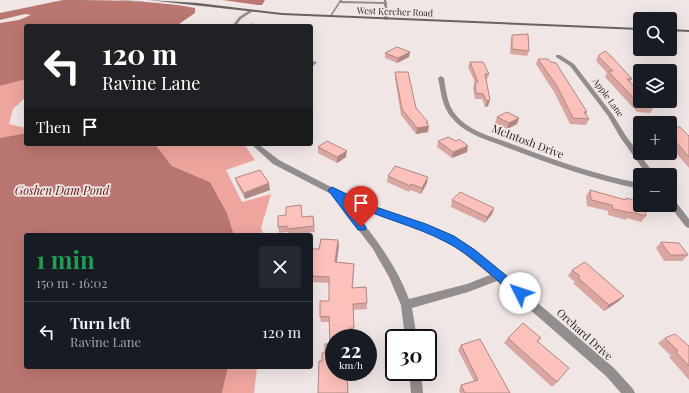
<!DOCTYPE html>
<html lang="en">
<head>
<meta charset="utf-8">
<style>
  :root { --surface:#171b24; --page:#242831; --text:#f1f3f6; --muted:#9ea1a6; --line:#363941 }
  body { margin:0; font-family:"Playfair Display",serif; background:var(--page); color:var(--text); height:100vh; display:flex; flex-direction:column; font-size:15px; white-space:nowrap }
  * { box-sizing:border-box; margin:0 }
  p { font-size:13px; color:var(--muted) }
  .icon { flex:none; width:22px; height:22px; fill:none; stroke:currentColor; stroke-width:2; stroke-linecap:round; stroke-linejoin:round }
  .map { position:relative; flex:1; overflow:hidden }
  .drawer { position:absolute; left:24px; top:233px; width:289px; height:136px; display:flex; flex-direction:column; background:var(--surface); border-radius:4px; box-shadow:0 4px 16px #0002 }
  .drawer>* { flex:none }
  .guide { position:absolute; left:24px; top:24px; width:289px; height:122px; border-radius:4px; box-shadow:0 4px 16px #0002; background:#202124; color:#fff; overflow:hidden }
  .controls { position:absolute; left:633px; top:12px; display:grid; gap:8px }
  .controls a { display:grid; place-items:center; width:44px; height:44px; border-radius:4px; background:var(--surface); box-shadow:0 4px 16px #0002; font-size:20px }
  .speed { position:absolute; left:325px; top:329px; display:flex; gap:8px; font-size:20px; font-weight:700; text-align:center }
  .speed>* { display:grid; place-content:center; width:52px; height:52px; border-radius:50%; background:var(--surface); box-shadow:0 4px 16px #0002; line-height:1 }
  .speed small { font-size:10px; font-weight:400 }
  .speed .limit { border:2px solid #111; border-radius:6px; background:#fff; color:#111 }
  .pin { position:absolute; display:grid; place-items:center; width:34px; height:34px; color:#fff; margin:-41px -17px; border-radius:50% 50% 50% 0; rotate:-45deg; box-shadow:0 0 4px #0007 }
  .pin .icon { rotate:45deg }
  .me { position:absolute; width:44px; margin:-22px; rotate:311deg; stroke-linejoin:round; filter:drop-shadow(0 0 3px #0008) }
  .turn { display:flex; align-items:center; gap:14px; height:84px; padding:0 12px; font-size:18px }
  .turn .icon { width:52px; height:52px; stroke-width:2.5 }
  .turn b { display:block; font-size:28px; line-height:34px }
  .then { display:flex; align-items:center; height:38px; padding:0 12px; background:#0003; gap:8px; font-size:15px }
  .round { display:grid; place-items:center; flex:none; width:42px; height:42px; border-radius:4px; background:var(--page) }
  .summary { display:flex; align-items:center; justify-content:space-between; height:68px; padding:0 12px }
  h1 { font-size:24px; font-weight:700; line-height:30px; color:#1e9e55 }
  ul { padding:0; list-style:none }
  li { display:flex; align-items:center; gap:12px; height:60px; padding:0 12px; border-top:1px solid var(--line) }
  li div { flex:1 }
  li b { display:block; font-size:15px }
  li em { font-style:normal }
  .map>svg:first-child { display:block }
</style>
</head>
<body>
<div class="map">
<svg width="689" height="393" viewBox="0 0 689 393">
  <rect width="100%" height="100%" fill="#f0e6e5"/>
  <path fill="#eda59e" d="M26,79V97L13,109L9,124L26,128V133L0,138V86Z
    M155,144H244L255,160L226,170L242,202L271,194L261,228L264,235H234L227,213L210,182L172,166Z
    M228,367H257L254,393H222Z"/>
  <path fill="#ba7670" d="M63,0C106,0 153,0 195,8V13L176,26H26V79L0,86V23L19,20L31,15L25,14L0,20V13Z
    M223,0H265L262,5H257Z
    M26,133V144H155L172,166L210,182L227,213L234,235H26V367H228L222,393H0V138Z"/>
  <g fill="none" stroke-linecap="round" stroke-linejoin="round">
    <path stroke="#968f8f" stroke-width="1" stroke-dasharray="1.5 1" stroke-linecap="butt" d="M121,0L144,2"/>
    <path fill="#928e8d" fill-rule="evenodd" d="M340,0H342V1L384,2V0H386L387,3V4L388,19L386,20L384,19V4L340,3L331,17H329Z"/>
    <path fill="#928e8d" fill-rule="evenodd" d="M250,10L253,11L241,19L236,26H232L239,17Z
      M556,55H560L574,64L613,115L626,136L655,175H647L620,137L608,116L570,66L556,57Z
      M312,61L317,62L311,68Z
      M441,76L444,78C446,90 447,105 456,115C470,132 493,137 512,144C554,160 596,175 640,183V189C594,180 551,164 508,148C489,140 466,135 452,118C442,107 441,92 438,78Z
      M251,144H258L279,160L356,200C382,212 411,218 438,229C460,238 481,256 499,271L503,272L505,275L614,368L633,389L635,393H621L606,376L497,281L468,292L412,308L417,338H405L401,305L389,277L373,249L331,194L273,164ZM346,202C373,216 404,222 432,234C454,244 472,260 490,275L467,284L409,299C395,262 371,232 346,202Z
      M670,197L673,198L689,219V228L686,227L669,205Z
      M409,372H421L423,393H411Z"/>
    <path fill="#686362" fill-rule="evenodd" d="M148,0L198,3L282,13L640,28V30L282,15Z
      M670,29L689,30V32L670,31Z"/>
  </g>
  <path fill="#d9a6a1" d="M512,35L529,51L527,56L510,54L511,40Z
    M385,53L409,57L397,63L385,58Z
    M598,56L632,79L630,82L654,107L650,113L637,112L605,77L607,73L596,61Z
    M538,59L587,112L586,115L589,119L586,125L570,124L554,92L536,64Z
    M470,62L489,74L487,79H486L490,100L488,106L485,107L482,99H475L473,88L475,82L468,67Z
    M395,72L416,108L428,132L416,134L401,115L395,78Z
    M497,117L519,118L517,124L507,129L495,123Z
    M670,127L689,136V168L670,146Z
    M438,141L467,152L452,158L437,147Z
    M318,147L346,157L337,163L318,153Z
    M388,176L427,183L421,194L410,190L409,192L387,182Z
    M235,178L270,190L245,199L237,184Z
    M590,190L625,200L626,198L646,216L641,222L627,218L626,220L608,215V211L587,206L586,196Z
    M452,200L494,208L492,214L485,223L451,207Z
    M313,216L315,232L292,235H288V232L279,233L278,227L303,217Z
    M321,239L338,240L339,246L336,262L354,264L353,288L366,287L367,303V309L353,310L354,333H350V338H334V372H351V377H347L348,393H318L319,361H322V353H325V344H330L329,322H321L320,317V301H329V283L311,282V251L312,249H319Z
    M661,242L688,255L682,261H664L656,248Z
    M572,270L619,301L604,311L573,283L575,282L568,276Z
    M508,338H541L538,341L557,382L552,387L504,343Z
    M665,338L689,346V380L669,357L671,356L658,343Z
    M461,345L510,393H460L459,390L461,385L474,381L458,350Z"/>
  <path fill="#b08783" d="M410,52L409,57L397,63L398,58Z
    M313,85V91L311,93V87Z
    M490,100L488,106L485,107L487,101Z
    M519,118L517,124L507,129L509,123Z
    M428,122L427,126H429L428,132L416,134L417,128L426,123Z
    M468,146L467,152L452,158L453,152Z
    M347,151L346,157L337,163V157Z
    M428,177L427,183L421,194L422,188Z
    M269,183L270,190L245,199L244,193Z
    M494,208L492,214L485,223L487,217Z
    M338,240L339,246L336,268L335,262Z
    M624,296L619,301L604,311L609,305Z"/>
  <path fill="#fcc1bb" stroke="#b08783" d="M251,24L261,25L260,26H249Z
    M528,34L529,51L512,49V35Z
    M397,47L410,52L398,58L385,53Z
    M605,51L611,56L632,79H627L640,92V101H648L654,107L641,106L608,71H613L598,56Z
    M538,59H548L551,62L556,63L587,112H584L589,119L573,118L557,86Z
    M470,62H483L489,74H485L490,100L487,101L483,94L476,93L475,82H478Z
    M395,72H408L416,108L428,122L426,123L429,126L417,128L402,109Z
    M507,112L519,118L509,123L497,117Z
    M670,127H680L689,136V157L670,135Z
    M448,137L456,141L459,139L468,146L453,152L438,141Z
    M327,141L347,151L337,157L318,147Z
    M395,166L428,177L422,188L411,184L410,186L388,176Z
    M260,170L269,183L244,193L235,178Z
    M590,190L626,200V198L640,202V205H644L646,216L631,212V213L613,209L612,205L591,200Z
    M460,192L494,208L487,217L452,200Z
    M301,205L302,217L313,216L314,226L287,229V226L278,227V216L286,215V207Z
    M321,239L338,240L335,262L354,264L352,288L366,287L367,303L353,304L354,328H350V338H334V372H347L348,393H318L319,361H322V353H325V344H330L329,316L320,317V301H329V277L311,276V251L312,249H319Z
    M661,242L679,243L688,255H670Z
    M585,262L624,296L609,305L578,278L580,276L572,270Z
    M523,323L541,338L537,341L569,368L557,382L508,338Z
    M675,334L689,346V366L676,352L678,351L665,338Z
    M480,339L510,393H465L461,385L478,380L461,345Z"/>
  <path fill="#1a73e8" stroke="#114b97" d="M332,187L370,205L426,224L454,236L475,250L524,290L526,293L524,297L520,298L516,297C494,278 472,255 446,242C414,225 378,218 346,201L366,227L365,230H358L328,190Z"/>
  <g text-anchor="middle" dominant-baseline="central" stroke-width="3.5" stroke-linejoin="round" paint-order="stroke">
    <g font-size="9" fill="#2b2727" stroke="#f0e6e5">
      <text transform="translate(395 11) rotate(2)">West Kercher Road</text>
      <text transform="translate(609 97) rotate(54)">Apple Lane</text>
    </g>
    <g font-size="11" fill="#2b2727" stroke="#f0e6e5">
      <text transform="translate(528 141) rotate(21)">McIntosh Drive</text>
      <text transform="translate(585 334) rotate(42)">Orchard Drive</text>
    </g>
    <g font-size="12" font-style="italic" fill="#661314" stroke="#f0e6e5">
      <text x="62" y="190">Goshen Dam Pond</text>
    </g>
  </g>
</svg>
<div class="controls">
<a><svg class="icon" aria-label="search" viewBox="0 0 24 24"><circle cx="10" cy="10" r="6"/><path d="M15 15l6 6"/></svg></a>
<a><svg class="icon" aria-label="layers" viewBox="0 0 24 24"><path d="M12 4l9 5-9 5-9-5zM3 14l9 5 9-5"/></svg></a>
<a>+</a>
<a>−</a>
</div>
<div class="speed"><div>22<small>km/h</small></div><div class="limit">30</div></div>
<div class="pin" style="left:361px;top:227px;background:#d93025"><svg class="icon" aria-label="arrive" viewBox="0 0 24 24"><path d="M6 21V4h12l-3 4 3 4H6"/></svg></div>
<svg class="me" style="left:520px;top:293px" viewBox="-20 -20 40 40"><circle r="19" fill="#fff"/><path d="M0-13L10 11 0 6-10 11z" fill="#1a73e8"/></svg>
<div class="guide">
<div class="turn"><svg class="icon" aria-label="left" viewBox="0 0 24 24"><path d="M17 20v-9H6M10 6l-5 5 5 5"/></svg><div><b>120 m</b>Ravine Lane</div></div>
<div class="then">Then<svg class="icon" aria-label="arrive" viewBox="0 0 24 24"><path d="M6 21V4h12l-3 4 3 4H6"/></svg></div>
</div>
<section class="drawer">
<div class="summary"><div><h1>1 min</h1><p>150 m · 16:02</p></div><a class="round"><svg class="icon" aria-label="close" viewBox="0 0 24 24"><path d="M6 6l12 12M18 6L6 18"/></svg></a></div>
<ul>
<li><svg class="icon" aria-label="left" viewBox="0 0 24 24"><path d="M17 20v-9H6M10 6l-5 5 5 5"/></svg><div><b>Turn left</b><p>Ravine Lane</p></div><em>120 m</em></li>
</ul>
</section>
</div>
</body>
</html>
